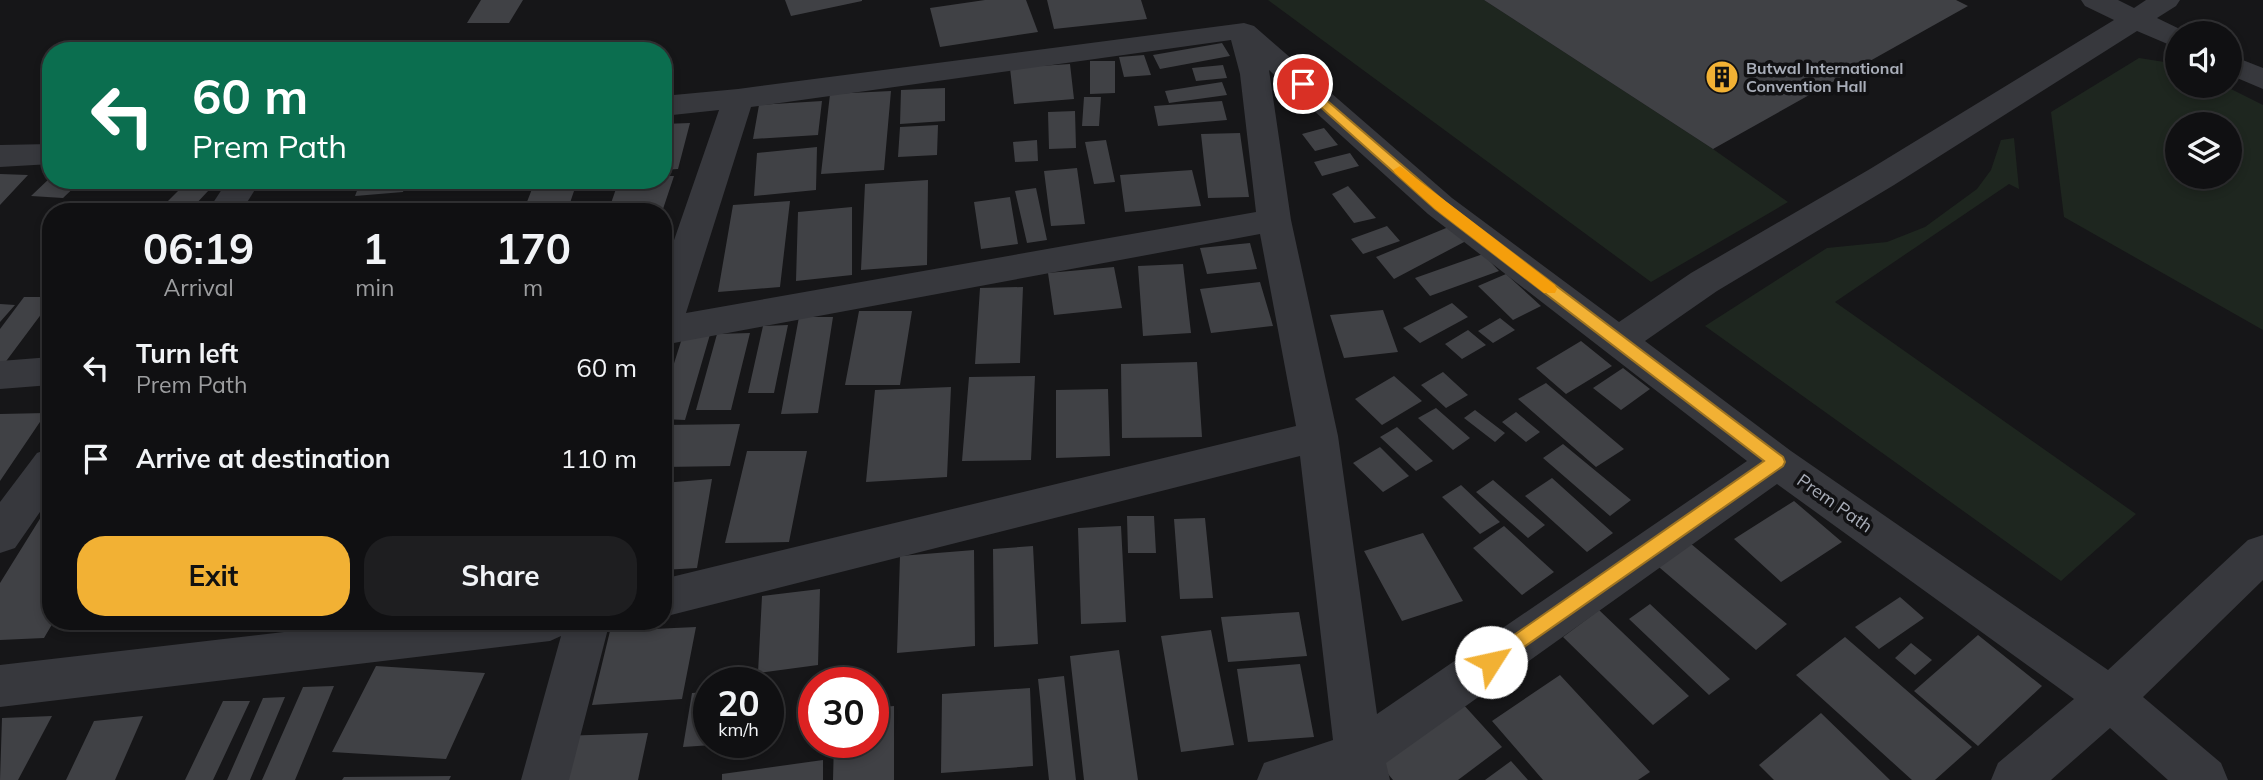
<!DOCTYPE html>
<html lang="en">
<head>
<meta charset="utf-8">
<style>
  :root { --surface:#101012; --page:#1e1e20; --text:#f1f3f6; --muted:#9c9d9f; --line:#303032; --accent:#f2b134 }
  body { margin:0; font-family:Mulish,sans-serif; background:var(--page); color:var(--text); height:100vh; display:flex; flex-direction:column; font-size:26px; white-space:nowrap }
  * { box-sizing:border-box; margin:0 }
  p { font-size:23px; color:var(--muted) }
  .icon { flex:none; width:38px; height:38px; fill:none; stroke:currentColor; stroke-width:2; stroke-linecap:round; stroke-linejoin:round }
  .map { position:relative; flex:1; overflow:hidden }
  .details { position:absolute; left:42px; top:203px; width:630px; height:427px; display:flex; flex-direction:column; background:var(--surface); border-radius:28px; box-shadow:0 4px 10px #0003,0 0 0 2px var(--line) }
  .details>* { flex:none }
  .top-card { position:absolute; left:42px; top:42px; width:630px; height:147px; border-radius:28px; box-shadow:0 4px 10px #0003,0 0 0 2px var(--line); background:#0b6e4f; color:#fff; overflow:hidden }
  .tools { position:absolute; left:2165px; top:21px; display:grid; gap:14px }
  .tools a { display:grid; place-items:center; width:77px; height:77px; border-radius:50%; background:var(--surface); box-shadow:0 4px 10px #0003,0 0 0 2px var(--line); font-size:35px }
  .speed { position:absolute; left:693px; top:667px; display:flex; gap:14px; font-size:35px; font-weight:700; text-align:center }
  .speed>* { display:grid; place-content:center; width:91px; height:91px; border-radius:50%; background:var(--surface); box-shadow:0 4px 10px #0003,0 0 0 2px var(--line); line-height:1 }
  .speed small { font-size:18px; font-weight:400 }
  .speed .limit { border:10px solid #d22; background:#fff; color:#111 }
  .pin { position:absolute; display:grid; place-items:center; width:60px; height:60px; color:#fff; margin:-30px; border:4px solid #fff; border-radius:50%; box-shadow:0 2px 7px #0007 }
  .me { position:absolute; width:77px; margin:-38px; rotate:55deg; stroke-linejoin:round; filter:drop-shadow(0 0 5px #0008) }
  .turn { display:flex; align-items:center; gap:24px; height:147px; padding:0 35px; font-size:32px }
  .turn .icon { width:91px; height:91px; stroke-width:2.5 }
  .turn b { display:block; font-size:49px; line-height:60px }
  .eta { display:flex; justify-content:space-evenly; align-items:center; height:119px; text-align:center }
  .eta b { font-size:42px; font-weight:700; line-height:49px }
  .action { display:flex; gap:14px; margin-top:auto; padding:14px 35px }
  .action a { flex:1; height:80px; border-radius:28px; background:var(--accent); color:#111; font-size:28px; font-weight:700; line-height:80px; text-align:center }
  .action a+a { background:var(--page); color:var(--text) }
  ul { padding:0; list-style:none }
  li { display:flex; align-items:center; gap:21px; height:91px; padding:0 35px }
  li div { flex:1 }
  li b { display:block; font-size:26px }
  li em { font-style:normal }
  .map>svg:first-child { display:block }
</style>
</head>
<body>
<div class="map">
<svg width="2263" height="780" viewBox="0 0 2263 780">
  <rect width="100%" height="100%" fill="#161618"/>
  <path fill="#1e261f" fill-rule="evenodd" d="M1268,0H1484L1713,149L1788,202L1651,282Z
    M2139,58L2177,64V86H2225L2263,105V330L2064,217L2051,112ZM2177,124H2230V177H2177Z
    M2014,138L2019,189L2009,184L1835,302L2136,514L2061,581L1705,326L1827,248L1887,242L1925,227L1977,189L1991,170L2001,140Z"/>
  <path fill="#404145" d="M481,0H523L509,23H467Z
    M785,0H862V1L791,16Z
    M985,0H1026L1038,32L940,47L930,8Z
    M1047,0H1141L1147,19L1054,29Z
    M1484,0H1956L1968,6L1713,149Z
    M1222,43L1230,56L1160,69L1153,55Z
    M1144,55L1151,75L1124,77L1119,57Z
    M1090,61H1115V93L1090,94Z
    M1070,64L1074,99L1014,104L1010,68Z
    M1223,65L1227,78L1196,81L1192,68Z
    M1222,82L1227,95L1169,103L1165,91Z
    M945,88V121L900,124L901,90Z
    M891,91L884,170L821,174L830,94Z
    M1084,97H1101L1099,126H1082Z
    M822,101L818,135L753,139L759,105Z
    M1222,101L1227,120L1158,126L1154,106Z
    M1075,111L1076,148L1049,149L1048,112Z
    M690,123L678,169L663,170V124Z
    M938,125L937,155L898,157L900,127Z
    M1324,128L1338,145L1315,151L1302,134Z
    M1240,133L1249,197L1208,198L1201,134Z
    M1037,140L1038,161L1015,162L1013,142Z
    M1106,140L1115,182L1094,184L1085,142Z
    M817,147L816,190L754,196L757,153Z
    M1350,153L1359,166L1322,176L1314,162Z
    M1077,168L1085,224L1051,226L1044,171Z
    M1192,170L1201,206L1125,212L1120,175Z
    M0,174L28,175L0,205Z
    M663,176H674L662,212H608L619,180H663Z
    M51,177V180H82L63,198L31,196Z
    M361,180H407L403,192L355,196Z
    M425,180H457L453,190L420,191Z
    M469,180H520L519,183L467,184Z
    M928,180L927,265L861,270L865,184Z
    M1348,186L1376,218L1354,223L1332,194Z
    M182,187L209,190L194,206L166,203Z
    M575,188L567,212H523L532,189Z
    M1036,188L1047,240L1027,243L1015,191Z
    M1010,197L1018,244L981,249L974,202Z
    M790,201L780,287L718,292L733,205Z
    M852,207V275L796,281L798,212Z
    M1387,226L1400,241L1363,254L1351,239Z
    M1451,226L1466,241L1394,279L1376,257Z
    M1250,243L1257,269L1207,274L1200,248Z
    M1483,254L1499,271L1430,296L1415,278Z
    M1183,264L1191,333L1143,336L1138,266Z
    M1114,267L1122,308L1054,315L1048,273Z
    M1506,274L1541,306L1513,320L1478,286Z
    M1260,282L1273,326L1211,333L1200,289Z
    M1023,287L1020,363L975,364L980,288Z
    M24,297H51V301L4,364H0V329Z
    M1452,303L1468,317L1420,343L1403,328Z
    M0,304L15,305L0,322Z
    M1383,310L1398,352L1344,358L1330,315Z
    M859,311H912L900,385H845Z
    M799,317H833L818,413L781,414Z
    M1500,318L1515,330L1493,343L1478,331Z
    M788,325L774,393H748L763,326Z
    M1468,330L1486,345L1462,359L1445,344Z
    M711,331L685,420L663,419V398L684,332Z
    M750,333L731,410H696L717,334Z
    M1581,341L1612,366L1566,394L1536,368Z
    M1197,362L1202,437L1122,438L1121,364Z
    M1623,368L1650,389L1621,410L1593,388Z
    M1443,372L1468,395L1446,408L1421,385Z
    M1035,376L1031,460L962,461L969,377Z
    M1394,376L1422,401L1382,425L1355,399Z
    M1546,383L1624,449L1596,467L1518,399Z
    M951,387L947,477L866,482L875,390Z
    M1108,389L1110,456L1056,458V390Z
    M1436,408L1470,438L1453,450L1418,418Z
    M1475,410L1505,433L1495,442L1464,418Z
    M1516,412L1540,432L1526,442L1502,422Z
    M46,413L0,481V414Z
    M740,424L730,466L663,467L665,425Z
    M1397,427L1433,461L1416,471L1380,437Z
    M1563,444L1631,500L1610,516L1543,458Z
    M1380,447L1409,476L1383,492L1353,463Z
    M747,451H807L789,542L725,543Z
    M1552,478L1613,533L1587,552L1525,496Z
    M712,479L697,568L663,570V483Z
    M1493,480L1545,525L1528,538L1476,492Z
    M1461,485L1500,522L1480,534L1442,497Z
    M1794,501L1842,542L1781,582L1734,539Z
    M51,508V621H54L44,638L0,640V583L46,509Z
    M1127,516H1154L1156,553H1128Z
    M1205,518L1213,598L1180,599L1174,519Z
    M1121,526L1126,622L1081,624L1078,528Z
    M1504,526L1554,572L1522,595L1473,548Z
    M1423,533L1463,601L1402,621L1364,551Z
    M1684,538L1787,624L1756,650L1653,562Z
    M1033,546L1038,644L994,647L993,549Z
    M974,550L975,646L897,653L900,556Z
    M820,589L818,665L758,673L762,596Z
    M1900,597L1924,618L1879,649L1855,627Z
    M1650,604L1730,679L1709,695L1629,619Z
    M1599,610L1689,696L1653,725L1563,637Z
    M1299,612L1307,656L1228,662L1221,617Z
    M696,627L682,699L592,705L610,631Z
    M1211,630L1234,745L1181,752L1161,636Z
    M1978,635L2042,686L1978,746L1914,691Z
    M1845,637L1972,747L1935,780H1912L1796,675Z
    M1911,643L1932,660L1915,675L1895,658Z
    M1119,650L1138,780H1084L1070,656Z
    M1300,664L1314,737L1248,742L1237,669Z
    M376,666L485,673L446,759L332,752Z
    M1560,675L1650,772L1638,780H1543L1492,721Z
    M1064,676L1076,780H1049L1038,679Z
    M334,686L295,780H262L303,687Z
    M1030,688L1033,766L941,773L942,694Z
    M709,692V742L727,744L683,747L692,693Z
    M285,697L250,780H227L263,698Z
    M223,701H250L213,780H185Z
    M1462,703L1502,747L1458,780H1393L1379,763Z
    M894,706V780H833L834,742H873V708Z
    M1821,713L1890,780H1774L1759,765Z
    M52,716L18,780H0L2,718Z
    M143,716L115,780H66L94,721Z
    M648,733L638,780H549L561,736Z
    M823,760V780H722V774Z
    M1511,761L1528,780H1485Z
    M451,776L449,780H342L344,777Z"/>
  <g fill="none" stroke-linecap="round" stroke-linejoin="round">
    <path fill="#37383d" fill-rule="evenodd" d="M2081,0H2118L2134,8L2146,0H2180L2176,6L2157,18L2188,33H2177V48L2137,31L1894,185L1717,291L1645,341L1791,451L2108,670L2248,540L2263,535V580L2143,697L2221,763L2228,780H2168L2110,728L2051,780H1991L1998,763L2074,699L1777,484L1386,763L1390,780H1257L1264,763L1333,740L1300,456L663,617V579L1296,426L1260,234L663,345V272L719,110L663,116V96L738,89L1244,23L1254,26L1452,198L1619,322L1691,273L1870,169L2114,20L2085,6ZM1231,40L1240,74L1256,212L686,313L751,107ZM1269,70L1428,214L1747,461L1377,714L1338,436L1291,220Z
      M2230,55L2263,68V89L2230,75Z
      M51,144V164L0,167V145Z
      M228,180H261L241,212H207Z
      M51,357V385L0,389V361Z
      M51,448V496L15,548L0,553V502L37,453Z
      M378,621H610L569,780H521L561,636L550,641L0,707V665Z"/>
  </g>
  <path fill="#f2b134" stroke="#9d7322" stroke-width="2" d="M1303,80L1445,202L1783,457L1785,462L1783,466L1491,670L1484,668L1482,662L1484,656L1764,461L1435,209L1298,87L1297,84Z"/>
  <path fill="#f59e0b" d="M1400,166L1555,285L1557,289L1555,293H1544L1435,209L1395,173L1393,170Z"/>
  <defs>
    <symbol id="building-disc" viewBox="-11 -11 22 22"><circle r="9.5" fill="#f2b134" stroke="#111113"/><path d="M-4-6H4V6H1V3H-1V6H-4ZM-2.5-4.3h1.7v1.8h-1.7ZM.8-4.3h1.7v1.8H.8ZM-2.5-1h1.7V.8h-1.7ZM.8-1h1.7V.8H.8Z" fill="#111"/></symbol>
  </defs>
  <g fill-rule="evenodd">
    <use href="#building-disc" x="1703" y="58" width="38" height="38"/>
  </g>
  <g text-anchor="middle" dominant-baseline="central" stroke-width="7" stroke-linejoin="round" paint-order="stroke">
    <g font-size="16" font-weight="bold" fill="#a8adb8" stroke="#111113" text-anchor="start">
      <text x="1746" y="68">Butwal International<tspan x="1746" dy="18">Convention Hall</tspan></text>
    </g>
    <g font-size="18" fill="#a8adb8" stroke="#111113">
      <text transform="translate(1835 503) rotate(35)">Prem Path</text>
    </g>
  </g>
</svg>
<div class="tools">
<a><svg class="icon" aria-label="sound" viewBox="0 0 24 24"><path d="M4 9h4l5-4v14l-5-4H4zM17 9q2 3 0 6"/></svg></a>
<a><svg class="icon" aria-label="layers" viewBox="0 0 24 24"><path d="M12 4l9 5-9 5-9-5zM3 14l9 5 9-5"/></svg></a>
</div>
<div class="speed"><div>20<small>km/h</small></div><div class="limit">30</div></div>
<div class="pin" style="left:1303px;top:84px;background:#d93025"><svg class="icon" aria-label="arrive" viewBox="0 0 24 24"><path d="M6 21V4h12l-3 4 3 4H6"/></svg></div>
<svg class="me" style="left:1491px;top:662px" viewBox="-20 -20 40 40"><circle r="19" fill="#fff"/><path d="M0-13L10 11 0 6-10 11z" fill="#f2b134"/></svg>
<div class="top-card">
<div class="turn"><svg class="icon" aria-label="left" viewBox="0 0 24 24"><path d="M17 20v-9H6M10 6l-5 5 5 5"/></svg><div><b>60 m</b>Prem Path</div></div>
</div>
<section class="details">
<div class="eta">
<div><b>06:19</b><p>Arrival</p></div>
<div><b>1</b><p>min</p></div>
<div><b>170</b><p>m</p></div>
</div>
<ul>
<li><svg class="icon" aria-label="left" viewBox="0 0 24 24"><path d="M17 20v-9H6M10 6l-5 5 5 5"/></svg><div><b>Turn left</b><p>Prem Path</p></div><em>60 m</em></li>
<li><svg class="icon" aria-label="arrive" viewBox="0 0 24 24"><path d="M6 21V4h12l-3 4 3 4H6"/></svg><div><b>Arrive at destination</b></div><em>110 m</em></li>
</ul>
<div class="action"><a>Exit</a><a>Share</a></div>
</section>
</div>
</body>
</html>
